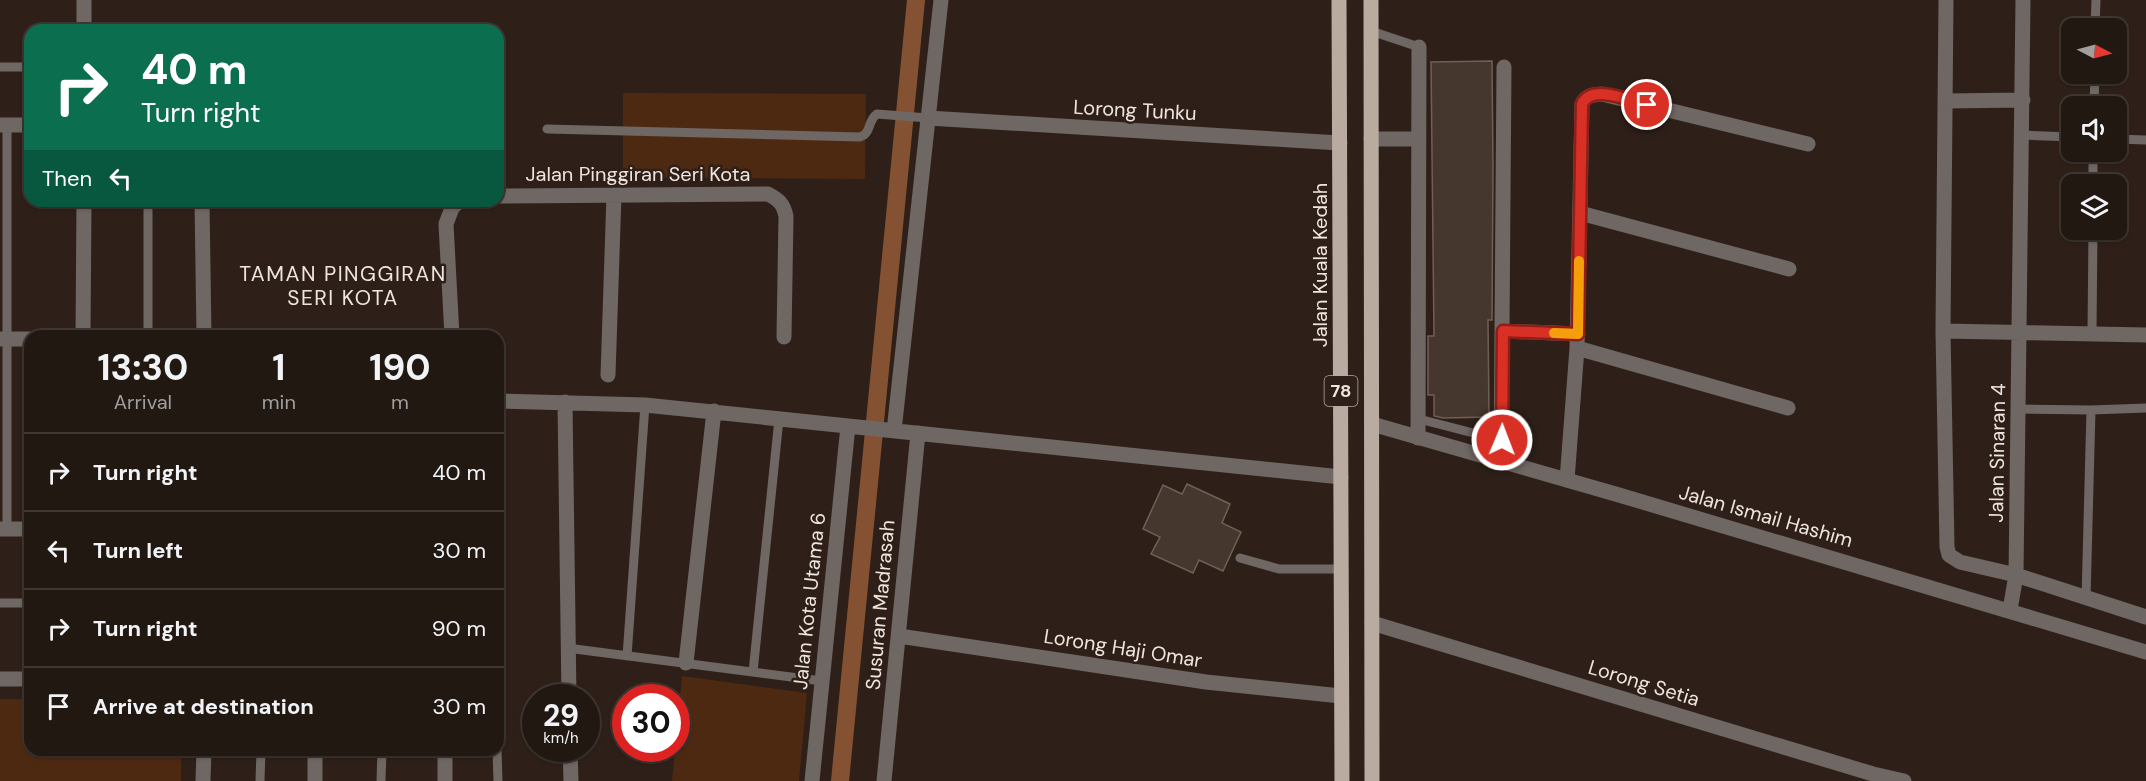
<!DOCTYPE html>
<html lang="en">
<head>
<meta charset="utf-8">
<style>
  :root { --surface:#221812; --page:#2e2520; --text:#f1f3f6; --muted:#a2a09f; --line:#3f3732 }
  body { margin:0; font-family:"DM Sans",sans-serif; background:var(--page); color:var(--text); height:100vh; display:flex; flex-direction:column; font-size:22px; white-space:nowrap }
  * { box-sizing:border-box; margin:0 }
  p { font-size:20px; color:var(--muted) }
  .icon { flex:none; width:33px; height:33px; fill:none; stroke:currentColor; stroke-width:2; stroke-linecap:round; stroke-linejoin:round }
  .map { position:relative; flex:1; overflow:hidden }
  .side { position:absolute; left:24px; top:330px; width:480px; height:426px; display:flex; flex-direction:column; background:var(--surface); border-radius:18px; box-shadow:0 2px 4px #0004,0 0 0 2px var(--line) }
  .side>* { flex:none }
  .guide { position:absolute; left:24px; top:24px; width:480px; height:183px; border-radius:18px; box-shadow:0 2px 4px #0004,0 0 0 2px var(--line); background:#0b6e4f; color:#fff; overflow:hidden }
  .needle { width:39px; rotate:96deg }
  .fabs { position:absolute; left:2061px; top:18px; display:grid; gap:12px }
  .fabs a { display:grid; place-items:center; width:66px; height:66px; border-radius:12px; background:var(--surface); box-shadow:0 2px 4px #0004,0 0 0 2px var(--line); font-size:30px }
  .speed { position:absolute; left:522px; top:684px; display:flex; gap:12px; font-size:30px; font-weight:700; text-align:center }
  .speed>* { display:grid; place-content:center; width:78px; height:78px; border-radius:50%; background:var(--surface); box-shadow:0 2px 4px #0004,0 0 0 2px var(--line); line-height:1 }
  .speed small { font-size:15px; font-weight:400 }
  .speed .limit { border:9px solid #d22; background:#fff; color:#111 }
  .pin { position:absolute; display:grid; place-items:center; width:51px; height:51px; color:#fff; margin:-26px; border:3px solid #fff; border-radius:50%; box-shadow:0 2px 6px #0007 }
  .me { position:absolute; width:66px; margin:-33px; rotate:1deg; stroke-linejoin:round; filter:drop-shadow(0 0 4px #0008) }
  .turn { display:flex; align-items:center; gap:21px; height:126px; padding:0 18px; font-size:27px }
  .turn .icon { width:78px; height:78px; stroke-width:2.5 }
  .turn b { display:block; font-size:42px; line-height:51px }
  .then { display:flex; align-items:center; height:57px; padding:0 18px; background:#0003; gap:12px; font-size:22px }
  .eta { display:flex; justify-content:space-evenly; align-items:center; height:102px; text-align:center }
  .eta b { font-size:36px; font-weight:700; line-height:42px }
  ul { padding:0; list-style:none }
  li { display:flex; align-items:center; gap:18px; height:78px; padding:0 18px; border-top:2px solid var(--line) }
  li div { flex:1 }
  li b { display:block; font-size:22px }
  li em { font-style:normal }
  .map>svg:first-child { display:block }
</style>
</head>
<body>
<div class="map">
<svg width="2146" height="781" viewBox="0 0 2146 781">
  <rect width="100%" height="100%" fill="#2e2018"/>
  <path fill="#4d2912" d="M623,93L866,94L865,179L623,177Z
    M682,676L807,693L799,781H672Z
    M0,699H30V750H181V781H0Z"/>
  <g fill="none" stroke-linecap="round" stroke-linejoin="round">
    <path stroke="#845232" stroke-width="18" d="M840,781L916,0"/>
  </g>
  <path fill="#46372e" stroke="#705f55" stroke-width="1.5" d="M1492,61L1493,167L1492,320H1488L1489,417L1443,418L1434,416V395H1428V336H1434L1431,62Z
    M1187,484L1230,504L1222,523L1241,532L1223,571L1199,560L1193,573L1151,554L1160,537L1143,529L1163,485L1182,494Z"/>
  <g fill="none" stroke-linecap="round" stroke-linejoin="round">
    <path stroke="#6f6763" stroke-width="9" d="M2095,28L2096,0
      M1371,31L1419,47
      M0,67H30
      M2094,106L2095,74
      M7,125V529
      M547,129L860,137C872,133 867,121 877,114L928,118
      M2022,135L2072,137
      M2116,139L2146,140
      M2093,184V152
      M2092,333L2093,230
      M148,336V201
      M2018,409L2091,410L2146,408
      M1419,419L1485,436L1484,457
      M1240,558L1279,569H1341
      M2086,598L2091,410
      M0,603H30
      M567,648L822,681
      M627,656L645,405
      M753,672L779,419
      M497,750L498,781
      M260,781L261,750
      M381,781L382,750"/>
    <path stroke="#6f6763" stroke-width="15" d="M1946,0L1943,331L1947,547L1949,555L1960,562L2016,575L2146,617
      M84,30V0
      M1946,101L2023,100
      M928,118L1340,143
      M0,125H30
      M1371,139H1417
      M498,196L768,194C779,200 783,203 786,216L784,337
      M202,201L204,336
      M1580,213L1789,269
      M1503,331L1578,334
      M1943,331L2146,335
      M83,336L84,201
      M452,336L446,224L452,208L459,201
      M0,339H30
      M1577,348L1788,408
      M608,375L614,195
      M498,401L645,405L1341,477
      M565,402L569,698
      M894,431L941,0
      M1418,438L1419,47
      M1501,461L1504,67
      M1567,480L1577,348L1582,104C1586,95 1592,95 1602,94L1808,144
      M0,529H30
      M2010,610L2016,575L2023,0
      M1372,623L1873,774L1904,781
      M899,636L1206,682L1341,696
      M686,663L714,411
      M0,679H30
      M570,748L571,781
      M445,750V781
      M203,781L204,750
      M315,781V750
      M812,781L848,426
      M884,781L918,433"/>
    <path stroke="#6f6763" stroke-width="15" d="M1372,424L1619,495L2146,652"/>
    <path stroke="#baaba1" stroke-width="15" d="M1339,0L1342,781
      M1371,0L1372,781"/>
  </g>
  <g fill="none" stroke-linecap="round" stroke-linejoin="round">
    <defs>
      <path id="route" d="M1502,440L1503,331L1578,334L1582,104C1592,83 1630,101 1647,105"/>
    </defs>
    <use href="#route" stroke="#8d1f18" stroke-width="15"/>
    <use href="#route" stroke="#d93025" stroke-width="10"/>
    <path stroke="#f59e0b" stroke-width="10" d="M1554,333L1578,334L1579,261"/>
  </g>
  <g text-anchor="middle" dominant-baseline="central" stroke-width="5" stroke-linejoin="round" paint-order="stroke">
    <rect fill="#2e2018" stroke="#b5aaa3" stroke-width="1.5" x="1324.5" y="376" width="33" height="30" rx="4.5"/>
    <g font-size="18" font-weight="bold" fill="#efe5df">
      <text x="1341" y="391">78</text>
    </g>
    <g font-size="20" fill="#efe5df" stroke="#2e2018">
      <text transform="translate(1135 110) rotate(3)">Lorong Tunku</text>
      <text x="638" y="174">Jalan Pinggiran Seri Kota</text>
      <text transform="translate(1320 265) rotate(-90)">Jalan Kuala Kedah</text>
      <text transform="translate(1997 453) rotate(-89)">Jalan Sinaran 4</text>
      <text transform="translate(1766 516) rotate(16)">Jalan Ismail Hashim</text>
      <text transform="translate(809 601) rotate(-84)">Jalan Kota Utama 6</text>
      <text transform="translate(880 605) rotate(-85)">Susuran Madrasah</text>
      <text transform="translate(1123 648) rotate(9)">Lorong Haji Omar</text>
      <text transform="translate(1644 683) rotate(17)">Lorong Setia</text>
    </g>
    <g font-size="21" letter-spacing="1.5" fill="#efe5df" stroke="#2e2018">
      <text x="343" y="274">TAMAN PINGGIRAN<tspan x="343" dy="24">SERI KOTA</tspan></text>
    </g>
  </g>
</svg>
<div class="fabs">
<a><svg class="needle" viewBox="-14 -14 28 28"><path d="M0-13l5 13h-10z" fill="#e53935"/><path d="M0 13l5-13h-10z" fill="#a2a09f"/></svg></a>
<a><svg class="icon" aria-label="sound" viewBox="0 0 24 24"><path d="M4 9h4l5-4v14l-5-4H4zM17 9q2 3 0 6"/></svg></a>
<a><svg class="icon" aria-label="layers" viewBox="0 0 24 24"><path d="M12 4l9 5-9 5-9-5zM3 14l9 5 9-5"/></svg></a>
</div>
<div class="speed"><div>29<small>km/h</small></div><div class="limit">30</div></div>
<div class="pin" style="left:1647px;top:105px;background:#d93025"><svg class="icon" aria-label="arrive" viewBox="0 0 24 24"><path d="M6 21V4h12l-3 4 3 4H6"/></svg></div>
<svg class="me" style="left:1502px;top:440px" viewBox="-20 -20 40 40"><circle r="17" fill="#d93025" stroke="#fff" stroke-width="3"/><path d="M0-11L8 9 0 5-8 9z" fill="#fff"/></svg>
<div class="guide">
<div class="turn"><svg class="icon" aria-label="right" viewBox="0 0 24 24"><path d="M7 20v-9h11M14 6l5 5-5 5"/></svg><div><b>40 m</b>Turn right</div></div>
<div class="then">Then<svg class="icon" aria-label="left" viewBox="0 0 24 24"><path d="M17 20v-9H6M10 6l-5 5 5 5"/></svg></div>
</div>
<section class="side">
<div class="eta">
<div><b>13:30</b><p>Arrival</p></div>
<div><b>1</b><p>min</p></div>
<div><b>190</b><p>m</p></div>
</div>
<ul>
<li><svg class="icon" aria-label="right" viewBox="0 0 24 24"><path d="M7 20v-9h11M14 6l5 5-5 5"/></svg><div><b>Turn right</b></div><em>40 m</em></li>
<li><svg class="icon" aria-label="left" viewBox="0 0 24 24"><path d="M17 20v-9H6M10 6l-5 5 5 5"/></svg><div><b>Turn left</b></div><em>30 m</em></li>
<li><svg class="icon" aria-label="right" viewBox="0 0 24 24"><path d="M7 20v-9h11M14 6l5 5-5 5"/></svg><div><b>Turn right</b></div><em>90 m</em></li>
<li><svg class="icon" aria-label="arrive" viewBox="0 0 24 24"><path d="M6 21V4h12l-3 4 3 4H6"/></svg><div><b>Arrive at destination</b></div><em>30 m</em></li>
</ul>
</section>
</div>
</body>
</html>
